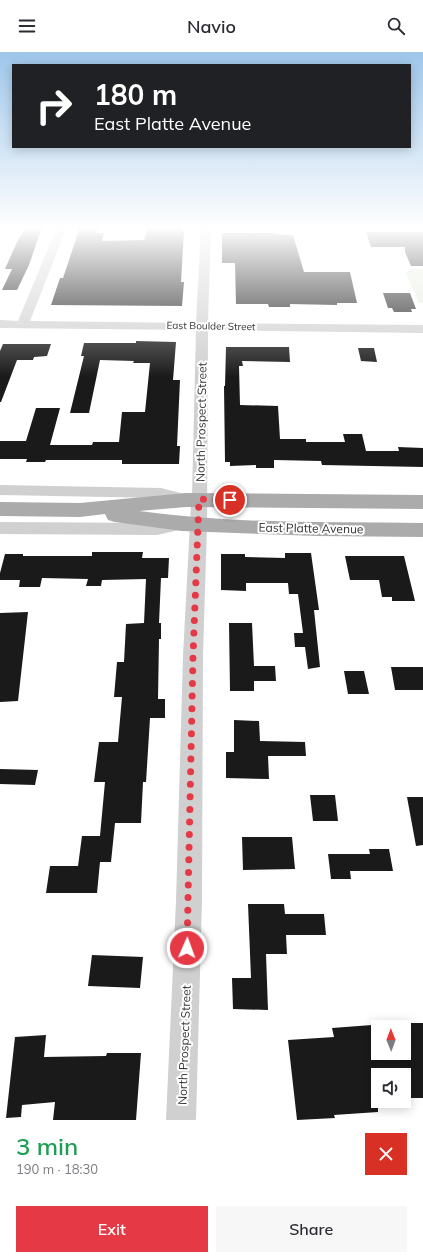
<!DOCTYPE html>
<html lang="en">
<head>
<meta charset="utf-8">
<style>
  :root { --surface:#fff; --page:#f7f7f7; --text:#2b2b33; --muted:#7c7c81; --accent:#e63946 }
  body { margin:0; font-family:Mulish,sans-serif; background:var(--page); color:var(--text); height:100vh; display:flex; flex-direction:column; font-size:15px; white-space:nowrap }
  * { box-sizing:border-box; margin:0 }
  p { font-size:13px; color:var(--muted) }
  .icon { flex:none; width:22px; height:22px; fill:none; stroke:currentColor; stroke-width:2; stroke-linecap:round; stroke-linejoin:round }
  .map { position:relative; height:1068px; overflow:hidden }
  .side { display:flex; flex-direction:column; background:var(--surface); flex:1 }
  .side>* { flex:none }
  .banner { position:absolute; left:12px; top:12px; width:399px; height:84px; border-radius:0px; box-shadow:0 2px 10px #0003; background:#202124; color:#fff; overflow:hidden }
  .needle { width:26px; rotate:359deg }
  .controls { position:absolute; left:371px; top:968px; display:grid; gap:8px }
  .controls a { display:grid; place-items:center; width:40px; height:40px; border-radius:0px; background:var(--surface); box-shadow:0 2px 10px #0003; font-size:20px }
  .pin { position:absolute; display:grid; place-items:center; width:34px; height:34px; color:#fff; margin:-17px; border:2px solid #fff; border-radius:50%; box-shadow:0 1px 4px #0007 }
  .me { position:absolute; width:44px; margin:-22px; rotate:2deg; stroke-linejoin:round; filter:drop-shadow(0 0 3px #0008) }
  .turn { display:flex; align-items:center; gap:14px; height:84px; padding:0 16px; font-size:18px }
  .turn .icon { width:52px; height:52px; stroke-width:2.5 }
  .turn b { display:block; font-size:28px; line-height:34px }
  .round { display:grid; place-items:center; flex:none; width:42px; height:42px; border-radius:0px; background:var(--page) }
  .head { display:flex; align-items:center; justify-content:space-between; height:68px; padding:0 16px }
  h1 { font-size:24px; font-weight:600; line-height:30px; color:#1e9e55 }
  .action { display:flex; gap:8px; margin-top:auto; padding:8px 16px }
  .action a { flex:1; height:46px; border-radius:0px; background:var(--accent); color:#fff; font-size:16px; font-weight:600; line-height:46px; text-align:center }
  .action a+a { background:var(--page); color:var(--text) }
  header { display:flex; justify-content:space-between; align-items:center; height:52px; padding:0 16px; background:var(--surface); font-size:18px; font-weight:600 }
  .map>svg:first-child { display:block }
</style>
</head>
<body>
<header><svg class="icon" aria-label="menu" viewBox="0 0 24 24"><path d="M4 6h16M4 12h16M4 18h16"/></svg>Navio<svg class="icon" aria-label="search" viewBox="0 0 24 24"><circle cx="10" cy="10" r="6"/><path d="M15 15l6 6"/></svg></header>
<div class="map">
<svg width="423" height="1068" viewBox="0 0 423 1068">
  <rect width="100%" height="100%" fill="#fff"/>
  <path fill="#e6ecdf" d="M412,217H423V251H419L405,220Z"/>
  <path fill="#1a1a1a" d="M26,175H42L29,213L17,238H2L12,217H5L17,190Z
    M80,175H98L96,181H104L102,189L144,188L148,175H182V179H184L181,230H184L182,254L51,253L60,226H63Z
    M366,180H423V214H411L405,200V195H371Z
    M222,181H276V182L293,183L304,220H350L357,251H337V253L290,252V255H269L268,252H236L235,211H222Z
    M383,241H410L416,257H411L412,260H394L392,256H388Z
    M136,289L176,290L173,328H180L177,394H180L179,412H122V408H46L45,410H26L27,407H0V389H26L36,356H60L50,393H92L93,390H119L122,360H145L150,311H133L134,309L100,308L89,361H70L84,304H81L84,291H136Z
    M3,292H51L47,304L34,305L33,308H17L1,350H0V299Z
    M226,295H289L290,310L242,309L243,314H239L240,353L278,354L280,387H306V390H345L343,382H362L366,399H399L398,395L423,396V415L322,413L321,409L274,408V416H256V413L230,414V410H225L224,334H225Z
    M358,296H374L377,310L361,309Z
    M92,500H143L142,506H169L168,526H161L159,571H161V587H159L158,647H165V666H150L146,730H143L141,771H115L111,810H100L97,841H46L50,814H78L82,784H100L105,730H94L99,690H118L122,645H114L117,610H124L126,572L144,571L146,527L102,528L101,534H86L88,527L42,526L40,535H19L20,528H0V521L5,502H23V504H92Z
    M285,501H311L319,558H314L320,615L308,617L305,595H295L294,581H303L298,542H289L288,531H246V539L221,538V502H245V505L285,506Z
    M345,504H404L415,549H392V545H382L379,528H350Z
    M28,560L18,649L0,650V561Z
    M229,571H252L254,614H275L276,629H254V639H230Z
    M391,615H423V638H395Z
    M344,619H364L369,642H348Z
    M234,668L259,669L260,689L305,690L306,704H268L269,727L226,726V700H234Z
    M0,717L38,718L35,733L0,732Z
    M310,743H335L338,769H313Z
    M407,745H423V793L416,794Z
    M242,785H292L295,817L243,818Z
    M369,797H389L393,819H350L351,827H331L328,802H370Z
    M248,852H284L285,862H324L326,883H286L287,902H266L268,958L233,957L232,926H251Z
    M92,903L143,905L140,936L88,934Z
    M404,971H423V1046H407L404,1023H378V1060L334,1063L335,1066L297,1068L288,988L334,985L332,976L372,973L376,1001H404Z
    M46,983L44,1005L106,1004L107,1001H141L136,1068H53L55,1050L22,1053L21,1065L6,1066L15,985Z"/>
  <g fill="none" stroke-linecap="round" stroke-linejoin="round">
    <path fill="#d0d0d0" fill-rule="evenodd" d="M57,175H67L30,269L196,271L201,175H211L208,271L423,273V281L208,278L207,473L203,604L202,849L196,1068H166L176,849L183,604L191,452L186,453L161,446L0,443V433L161,436L192,444L196,278L0,276V268L18,269Z
      M182,466L188,468L190,472L188,476L157,483L0,482V470L157,471Z"/>
    <path fill="#ababab" fill-rule="evenodd" d="M186,441L423,443V457L186,455L139,459C233,472 328,470 423,471V485L317,484L182,479L115,470L108,468L105,462L80,465L0,464V450L80,451Z"/>
  </g>
  <linearGradient id="sky" x2="0" y2="1"><stop stop-color="#9ec6ea"/><stop offset="0.54" stop-color="#fff"/><stop offset="1" stop-color="#fff" stop-opacity="0"/></linearGradient>
  <rect width="423" height="325" fill="url(#sky)"/>
  <g fill="none" stroke-linecap="round" stroke-linejoin="round">
    <path stroke="#e63946" stroke-width="7" stroke-dasharray="0 12.6" d="M187,896L193,604L199,447L230,448"/>
  </g>
  <g text-anchor="middle" dominant-baseline="central" stroke-width="4" stroke-linejoin="round" paint-order="stroke">
    <g font-size="10" fill="#333" stroke="#fff">
      <text transform="translate(211 274) rotate(1)">East Boulder Street</text>
    </g>
    <g font-size="12" fill="#333" stroke="#fff">
      <text transform="translate(201 370) rotate(-89)">North Prospect Street</text>
      <text transform="translate(311 476) rotate(1)">East Platte Avenue</text>
      <text transform="translate(184 993) rotate(-88)">North Prospect Street</text>
    </g>
  </g>
</svg>
<div class="controls">
<a><svg class="needle" viewBox="-14 -14 28 28"><path d="M0-13l5 13h-10z" fill="#e53935"/><path d="M0 13l5-13h-10z" fill="#7c7c81"/></svg></a>
<a><svg class="icon" aria-label="sound" viewBox="0 0 24 24"><path d="M4 9h4l5-4v14l-5-4H4zM17 9q2 3 0 6"/></svg></a>
</div>
<div class="pin" style="left:230px;top:448px;background:#d93025"><svg class="icon" aria-label="arrive" viewBox="0 0 24 24"><path d="M6 21V4h12l-3 4 3 4H6"/></svg></div>
<svg class="me" style="left:187px;top:896px" viewBox="-20 -20 40 40"><circle r="17" fill="#e63946" stroke="#fff" stroke-width="3"/><path d="M0-11L8 9 0 5-8 9z" fill="#fff"/></svg>
<div class="banner">
<div class="turn"><svg class="icon" aria-label="right" viewBox="0 0 24 24"><path d="M7 20v-9h11M14 6l5 5-5 5"/></svg><div><b>180 m</b>East Platte Avenue</div></div>
</div>
</div>
<section class="side">
<div class="head"><div><h1>3 min</h1><p>190 m · 18:30</p></div><a class="round" style="background:#d93025;color:#fff"><svg class="icon" aria-label="close" viewBox="0 0 24 24"><path d="M6 6l12 12M18 6L6 18"/></svg></a></div>
<div class="action"><a>Exit</a><a>Share</a></div>
</section>
</body>
</html>
